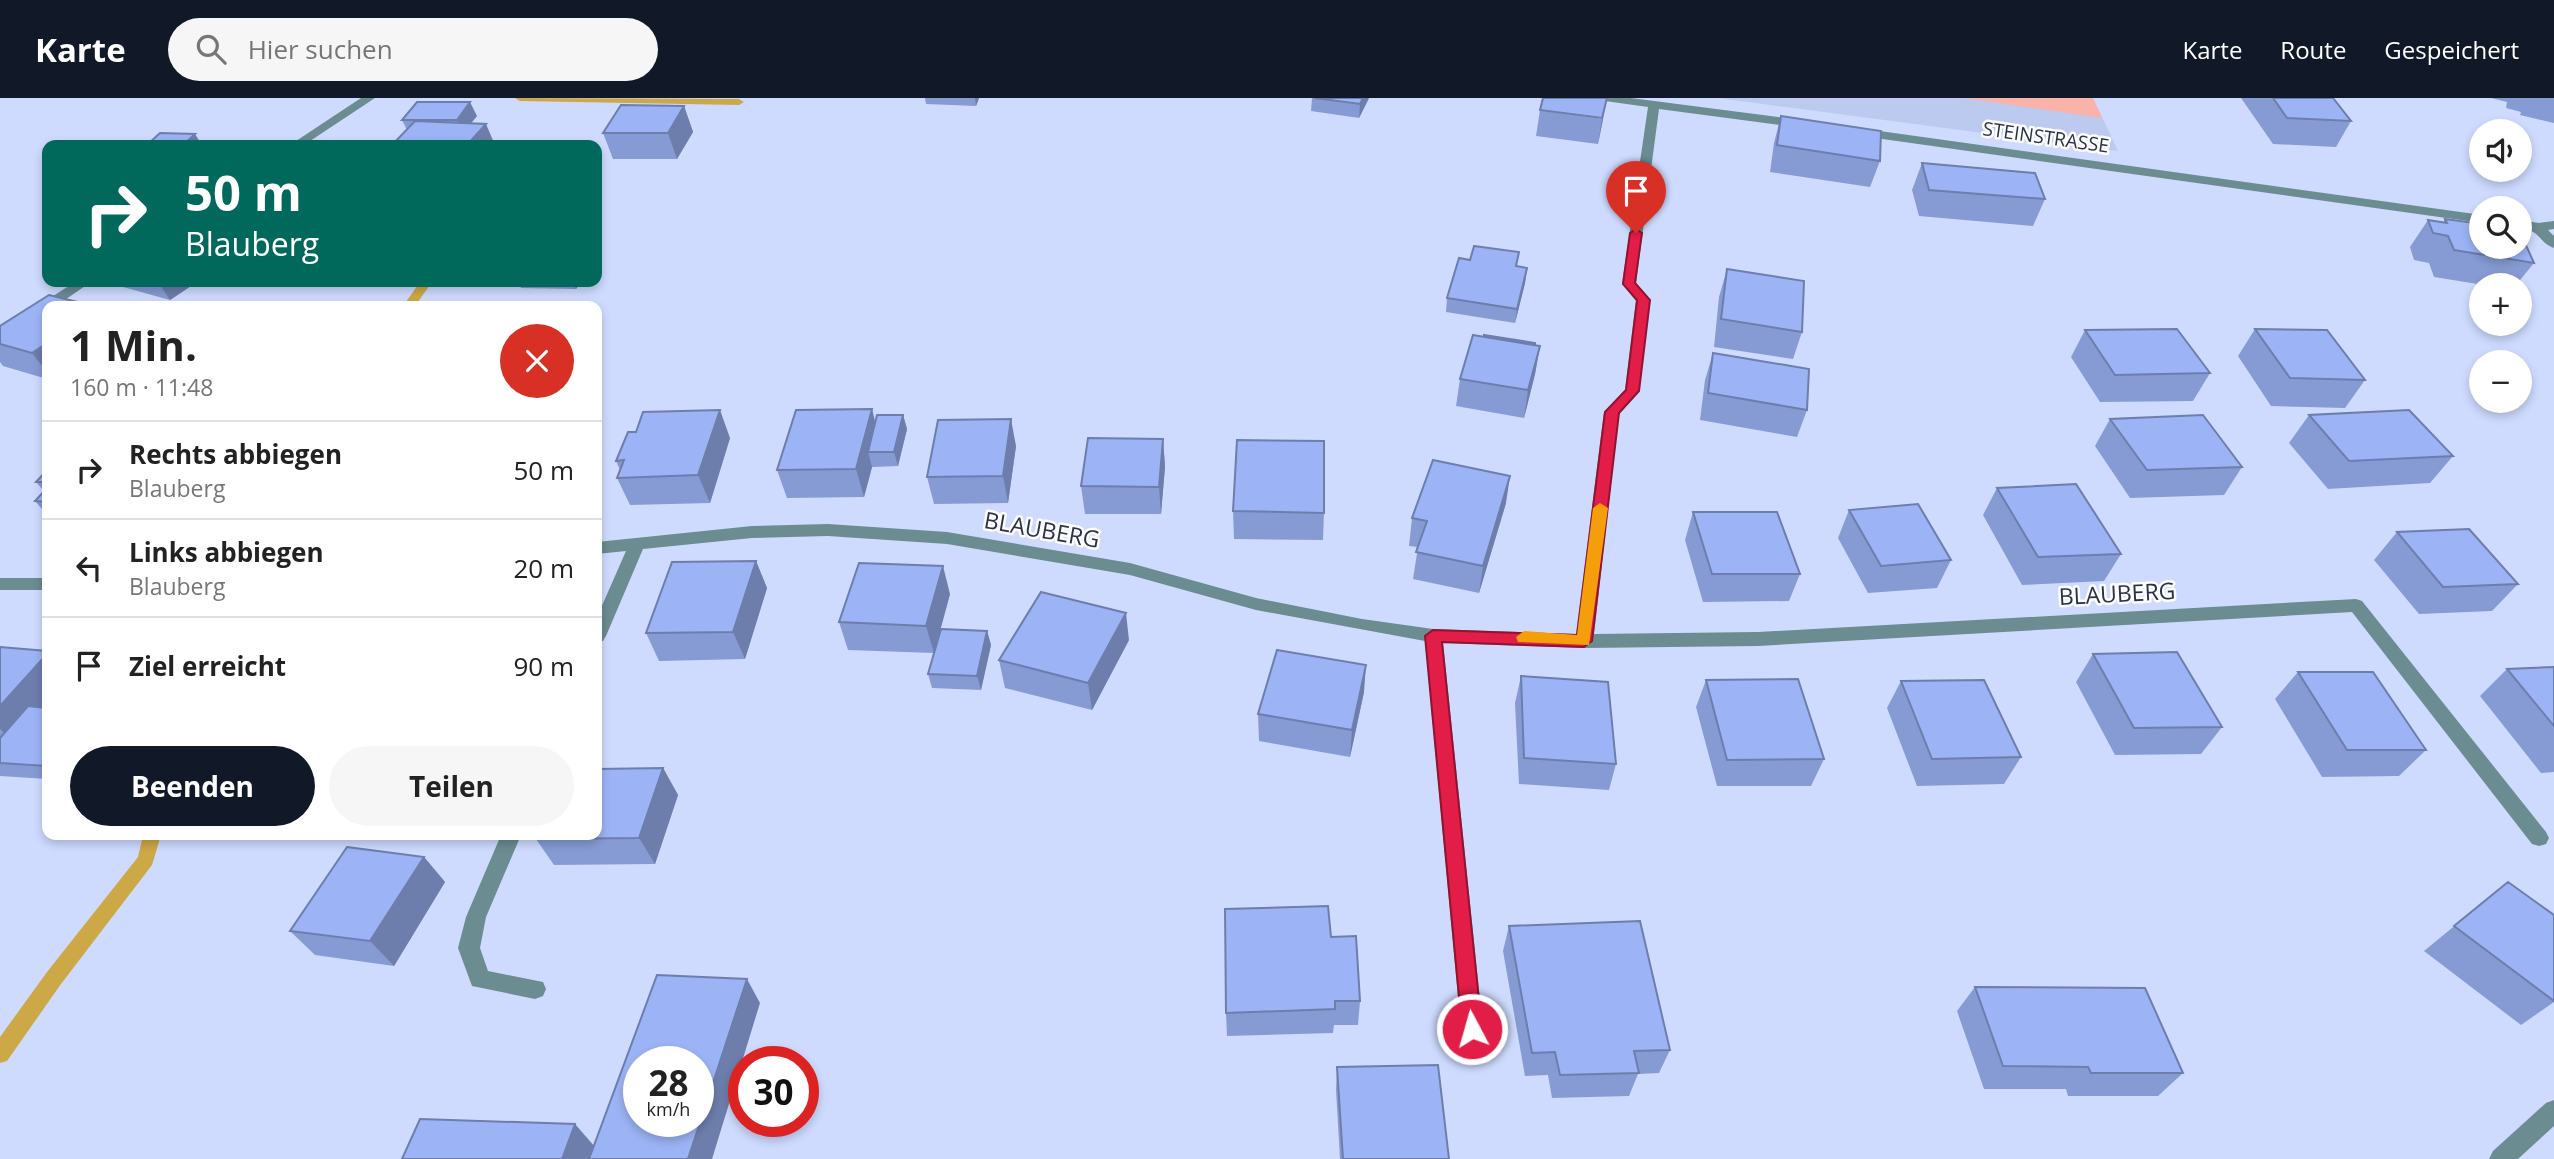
<!DOCTYPE html>
<html lang="de">
<head>
<meta charset="utf-8">
<style>
  :root { --surface:#fff; --page:#f6f6f6; --text:#222; --muted:#767676; --line:#e0e0e0; --accent:#111827 }
  body { margin:0; font-family:"Open Sans",sans-serif; background:var(--page); color:var(--text); height:100vh; display:flex; flex-direction:column; font-size:26px; white-space:nowrap }
  * { box-sizing:border-box; margin:0 }
  p { font-size:23px; color:var(--muted) }
  .icon { flex:none; width:38px; height:38px; fill:none; stroke:currentColor; stroke-width:2; stroke-linecap:round; stroke-linejoin:round }
  .map { position:relative; flex:1; overflow:hidden }
  .panel { position:absolute; left:42px; top:203px; width:560px; height:539px; display:flex; flex-direction:column; background:var(--surface); border-radius:14px; box-shadow:0 4px 10px #0003 }
  .panel>* { flex:none }
  .banner { position:absolute; left:42px; top:42px; width:560px; height:147px; border-radius:14px; box-shadow:0 4px 10px #0003; background:#00695c; color:#fff; overflow:hidden }
  .buttons { position:absolute; left:2469px; top:21px; display:grid; gap:14px }
  .buttons a { display:grid; place-items:center; width:63px; height:63px; border-radius:50%; background:var(--surface); box-shadow:0 4px 10px #0003; font-size:35px }
  .speed { position:absolute; left:623px; top:948px; display:flex; gap:14px; font-size:35px; font-weight:700; text-align:center }
  .speed>* { display:grid; place-content:center; width:91px; height:91px; border-radius:50%; background:var(--surface); box-shadow:0 4px 10px #0003; line-height:1 }
  .speed small { font-size:18px; font-weight:400 }
  .speed .limit { border:10px solid #d22; background:#fff; color:#111 }
  .pin { position:absolute; display:grid; place-items:center; width:60px; height:60px; color:#fff; margin:-72px -30px; border-radius:50% 50% 50% 0; rotate:-45deg; box-shadow:0 0 7px #0007 }
  .pin .icon { rotate:45deg }
  .me { position:absolute; width:77px; margin:-38px; rotate:354deg; stroke-linejoin:round; filter:drop-shadow(0 0 5px #0008) }
  .turn { display:flex; align-items:center; gap:24px; height:147px; padding:0 28px; font-size:32px }
  .turn .icon { width:91px; height:91px; stroke-width:2.5 }
  .turn b { display:block; font-size:49px; line-height:60px }
  .round { display:grid; place-items:center; flex:none; width:74px; height:74px; border-radius:37px; background:var(--page) }
  .head { display:flex; align-items:center; justify-content:space-between; height:119px; padding:0 28px }
  h1 { font-size:42px; font-weight:700; line-height:52px }
  .primary-button { display:flex; gap:14px; margin-top:auto; padding:14px 28px }
  .primary-button a { flex:1; height:80px; border-radius:42px; background:var(--accent); color:#fff; font-size:28px; font-weight:700; line-height:80px; text-align:center }
  .primary-button a+a { background:var(--page); color:var(--text) }
  ul { padding:0; list-style:none }
  li { display:flex; align-items:center; gap:21px; height:98px; padding:0 28px; border-top:2px solid var(--line) }
  li div { flex:1 }
  li b { display:block; font-size:26px }
  li em { font-style:normal }
  header { display:flex; align-items:center; gap:42px; box-sizing:border-box; height:98px; padding:0 35px; background:var(--accent); color:#fff }
  header strong { font-size:33px }
  nav { display:flex; gap:38px; margin-inline-start:auto; font-size:24px }
  .search { width:490px; height:63px; background:var(--page); display:flex; align-items:center; gap:18px; box-sizing:border-box; padding:0 24px; border-radius:38px; color:var(--muted); font-size:26px }
  .map>svg:first-child { display:block }
</style>
</head>
<body>
<header>
<strong>Karte</strong>
<div class="search"><svg class="icon" aria-label="search" viewBox="0 0 24 24"><circle cx="10" cy="10" r="6"/><path d="M15 15l6 6"/></svg>Hier suchen</div>
<nav><a>Karte</a><a>Route</a><a>Gespeichert</a></nav>
</header>
<div class="map">
<svg width="2554" height="1061" viewBox="0 0 2554 1061">
  <rect width="100%" height="100%" fill="#cedbff"/>
  <path fill="#bccaf0" d="M1718,0H2093L2118,53Z"/>
  <path fill="#fab3a8" d="M1964,0H2093L2102,20Z"/>
  <g fill="none" stroke-linecap="round" stroke-linejoin="round">
    <path fill="#cca847" fill-rule="evenodd" d="M515,0L739,1L744,4L739,7L520,3Z
      M420,184H432L415,208H403Z
      M143,737H161L152,767L61,886L7,963L0,965V939L47,874L138,759Z"/>
    <path fill="#6b8c91" fill-rule="evenodd" d="M361,0H375L304,47H290Z
      M1599,0H1631L1802,22L1808,26L1802,30L1659,11L1636,185L1650,202L1639,293L1619,315L1594,536L1758,534L2356,501L2362,503L2546,734L2549,740L2546,746L2539,748L2532,746L2352,514L1758,548L1584,550L1443,545L1483,931L1480,938L1472,941L1464,938L1461,931L1425,543L1256,512L1130,477L947,446L828,438L752,440L643,451L606,538L603,543L597,544V519L626,453L597,456V444L752,428L828,426L947,434L1130,465L1256,500L1362,521L1433,531L1576,536L1604,314L1625,292L1636,203L1622,186L1648,9L1605,3Z
      M1858,30L2482,117V125L1854,37V31Z
      M2520,122L2539,125L2554,123V131L2548,132L2554,138V150C2538,144 2542,133 2520,130Z
      M75,184H91L56,208H47V214L0,242V232Z
      M0,480H47V492H0Z
      M501,737H521L486,819L480,850L488,873L543,884L546,891L543,898L535,901L472,888L458,850L466,819Z
      M2554,1002V1028L2518,1061H2489L2493,1053L2546,1005Z"/>
  </g>
  <path fill="#869bd3" d="M925,0H979L976,8L926,6Z
    M1312,0H1369L1359,20L1311,13Z
    M2241,0H2333L2351,23L2336,49L2273,46Z
    M2491,0H2554V25L2520,17L2521,14L2506,10L2507,4Z
    M684,8L693,34L677,61H613L603,35Z
    M1540,12L1603,21L1598,46L1536,38Z
    M477,18L471,25L407,32L402,22Z
    M1781,18L1880,63L1870,89L1770,74L1774,45Z
    M1922,65L2045,101L2033,128L1919,118L1912,92Z
    M2445,121L2534,165L2516,187H2484L2434,179L2429,165L2414,162L2410,149L2428,122L2443,124Z
    M1517,169L1527,170L1525,185L1515,225L1446,214L1447,200Z
    M1727,171L1802,234L1793,261L1714,249L1719,199Z
    M120,184H197L170,202L123,189Z
    M518,184H581L576,191L521,190Z
    M47,208V281L3,268L0,264V228Z
    M2255,231L2365,282L2345,310L2271,308L2238,258Z
    M2085,232L2210,275L2193,303L2100,304L2071,259Z
    M1535,247L1540,248L1535,276L1524,320L1456,308L1460,281Z
    M1713,255L1807,312L1797,339L1700,322L1705,282Z
    M903,317L907,331L898,368L872,369L864,399L787,400L777,372L875,324Z
    M2309,317L2453,358L2430,385L2328,391L2289,345Z
    M2110,321L2242,369L2224,397L2130,400L2095,348Z
    M730,340L710,405L630,407L617,380L620,372L616,363Z
    M1163,341L1165,369L1161,416H1085L1081,388Z
    M1016,348L1008,405L934,406L927,379Z
    M47,372V417L35,403L44,393L36,384Z
    M1997,390L2121,456L2104,483L2022,487L1983,417Z
    M1506,405L1479,495L1413,481L1418,449L1409,448L1412,420Z
    M1849,412L1951,462L1937,490L1868,495L1838,440Z
    M1233,413L1324,415L1323,442L1234,441Z
    M1693,414L1800,476L1789,503L1703,504L1685,442Z
    M2397,434L2518,486L2492,513L2419,516L2374,462Z
    M756,463L767,490L745,561L659,563L646,535Z
    M950,496L934,555L848,552L839,524Z
    M987,533L991,547L981,592L932,590L928,576Z
    M1129,542L1092,612L1005,590L999,562Z
    M0,549L47,553V681L0,678Z
    M2093,556L2222,629L2201,656L2115,657L2076,584Z
    M2554,569V674L2541,675L2480,598L2507,571Z
    M2298,574L2426,652L2399,678L2322,679L2275,601Z
    M1521,578L1616,666L1609,692L1519,686L1515,605Z
    M1706,582L1824,661L1811,688H1717L1696,609Z
    M1901,583L2021,659L2004,686L1917,688L1887,610Z
    M1364,594L1350,659L1259,643L1258,616Z
    M663,670L678,697L655,766L554,767L536,741Z
    M424,759L445,784L394,868L315,857L290,833Z
    M2508,784L2554,817V904L2521,927L2424,853Z
    M1509,828L1670,952L1659,975L1638,976L1629,998L1552,1000L1548,977L1525,978L1503,853Z
    M1331,839L1360,903L1358,927H1334L1333,935L1227,938L1226,915Z
    M1975,889L2183,975L2158,998H2068L2066,991H1984L1957,913Z
    M1337,969L1449,1061H1340L1336,992Z"/>
  <path fill="#6d7eac" d="M975,0H979L976,8Z
    M1363,0H1369L1359,20L1360,6Z
    M1607,0L1603,21L1598,46L1602,20Z
    M470,4L477,18L463,35L457,22Z
    M684,8L693,34L677,61L668,35Z
    M486,26L495,47H467Z
    M195,36L202,47H183Z
    M1527,170L1525,185L1515,225L1517,211Z
    M158,184H197L170,202Z
    M573,184H581L576,191Z
    M47,245V274L32,255Z
    M1540,248L1535,276L1524,320L1528,292Z
    M872,311L879,339L868,354L872,369L864,399L856,371Z
    M720,312L730,340L710,405L698,377Z
    M903,317L907,331L898,368L894,354Z
    M1011,321L1016,348L1008,405L1003,378Z
    M1163,341L1165,369L1161,416L1159,389Z
    M1510,378L1506,405L1479,495L1483,468Z
    M756,463L767,490L745,561L733,534Z
    M943,468L950,496L934,555L926,528Z
    M1126,515L1129,542L1092,612L1088,585Z
    M987,533L991,547L981,592L977,578Z
    M47,556V614L18,647L0,631V608Z
    M1366,567L1364,594L1350,659L1352,632Z
    M663,670L678,697L655,766L639,740Z
    M424,759L445,784L394,868L370,843Z
    M747,881L760,905L712,1061H688Z
    M575,1026L602,1057L600,1061H562Z"/>
  <path fill="#9cb4f5" stroke="#6d7eac" stroke-width="2" fill-rule="evenodd" d="M1315,0H1363L1360,6Z
    M1543,0H1607L1602,20L1540,12Z
    M2273,0H2333L2351,23L2287,20Z
    M417,4H470L457,22H402Z
    M621,7L684,8L668,35H603Z
    M1781,18L1881,33L1880,63L1777,47Z
    M415,23L486,26L467,47H392Z
    M160,35L195,36L183,47H147Z
    M1922,65L2035,75L2045,101L1929,92Z
    M2445,121L2482,126V149H2520V134L2534,165L2454,152L2448,138L2433,135L2428,122L2447,125Z
    M1474,148L1519,154L1516,168L1527,170L1517,211L1447,200L1459,160L1470,162Z
    M1727,171L1804,183L1802,234L1721,221Z
    M49,197L94,208H47V245L32,255L0,246V228Z
    M2177,231L2210,275L2115,277L2085,232Z
    M2255,231L2327,232L2365,282L2290,280Z
    M1473,237L1540,248L1528,292L1460,281Z
    M1484,237L1535,245V247L1484,239Z
    M1713,255L1809,271L1807,312L1708,295Z
    M872,311L856,371L777,372L796,312Z
    M720,312L698,377L617,380L624,362L616,363L628,334H636L643,314Z
    M2409,312L2453,358L2349,363L2309,317Z
    M877,317H903L894,354H868Z
    M2203,317L2242,369L2147,372L2110,321Z
    M1011,321L1003,378L927,379L938,322Z
    M1088,340L1163,341L1159,389L1081,388Z
    M1237,342L1324,343V415L1233,413Z
    M1433,362L1510,378L1483,468L1416,454L1427,423L1412,420Z
    M47,372V384H36Z
    M2076,386L2121,456L2038,459L1997,390Z
    M47,390V404L35,403Z
    M1918,406L1951,462L1881,468L1849,412Z
    M1693,414H1777L1800,476H1712Z
    M2469,431L2518,486L2443,489L2397,434Z
    M756,463L733,534L646,535L672,464Z
    M859,465L943,468L926,528L839,524Z
    M1041,494L1126,515L1088,585L999,562Z
    M941,531L987,533L977,578L928,576Z
    M0,549L47,553V556L0,608Z
    M1277,552L1366,567L1352,632L1258,616Z
    M2177,554L2222,629L2134,630L2093,556Z
    M2554,569V628L2507,571Z
    M2298,574H2373L2426,652H2347Z
    M1521,578L1608,584L1616,666L1524,660Z
    M1798,581L1824,661L1727,662L1706,582Z
    M1984,582L2021,659L1932,661L1901,583Z
    M28,608L47,610V668L0,665V640Z
    M663,670L639,740L536,741L537,737H597V671Z
    M347,749L424,759L370,843L290,833Z
    M2508,784L2554,817V903L2454,828Z
    M1328,808L1331,839L1356,838L1360,903H1335V911L1226,915L1225,811Z
    M1640,823L1670,952L1634,953L1639,975L1560,977L1555,954L1532,955L1509,828Z
    M657,877L747,881L688,1061H589ZM639,964H698V1024H639Z
    M1975,889L2145,890L2183,975H2091L2088,969L2003,968Z
    M1438,967L1449,1061H1343L1337,969Z
    M420,1021L575,1026L562,1061H402Z"/>
  <path fill="#e11d48" stroke="#92132f" stroke-width="2" d="M1636,131L1642,135L1635,185L1650,202L1639,293L1619,315L1592,543L1584,549L1442,544L1482,931L1479,937L1472,940L1465,937L1462,931L1425,538L1433,532L1577,537L1605,314L1626,292L1637,202L1623,186L1630,135Z"/>
  <path fill="#f59e0b" d="M1600,405L1608,410L1589,547L1518,544L1516,539L1524,533L1577,537L1593,410Z"/>
  <g text-anchor="middle" dominant-baseline="central" stroke-width="5" stroke-linejoin="round" paint-order="stroke">
    <g font-size="19" fill="#2a3249" stroke="#fdfdfd">
      <text transform="translate(2046 39) rotate(8)">STEINSTRASSE</text>
    </g>
    <g font-size="23" fill="#2a3249" stroke="#fdfdfd">
      <text transform="translate(1042 431) rotate(10)">BLAUBERG</text>
      <text transform="translate(2117 495) rotate(-3)">BLAUBERG</text>
    </g>
  </g>
</svg>
<div class="buttons">
<a><svg class="icon" aria-label="sound" viewBox="0 0 24 24"><path d="M4 9h4l5-4v14l-5-4H4zM17 9q2 3 0 6"/></svg></a>
<a><svg class="icon" aria-label="search" viewBox="0 0 24 24"><circle cx="10" cy="10" r="6"/><path d="M15 15l6 6"/></svg></a>
<a>+</a>
<a>−</a>
</div>
<div class="speed"><div>28<small>km/h</small></div><div class="limit">30</div></div>
<div class="pin" style="left:1636px;top:135px;background:#d93025"><svg class="icon" aria-label="arrive" viewBox="0 0 24 24"><path d="M6 21V4h12l-3 4 3 4H6"/></svg></div>
<svg class="me" style="left:1472px;top:931px" viewBox="-20 -20 40 40"><circle r="17" fill="#e11d48" stroke="#fff" stroke-width="3"/><path d="M0-11L8 9 0 5-8 9z" fill="#fff"/></svg>
<div class="banner">
<div class="turn"><svg class="icon" aria-label="right" viewBox="0 0 24 24"><path d="M7 20v-9h11M14 6l5 5-5 5"/></svg><div><b>50 m</b>Blauberg</div></div>
</div>
<section class="panel">
<div class="head"><div><h1>1 Min.</h1><p>160 m · 11:48</p></div><a class="round" style="background:#d93025;color:#fff"><svg class="icon" aria-label="close" viewBox="0 0 24 24"><path d="M6 6l12 12M18 6L6 18"/></svg></a></div>
<ul>
<li><svg class="icon" aria-label="right" viewBox="0 0 24 24"><path d="M7 20v-9h11M14 6l5 5-5 5"/></svg><div><b>Rechts abbiegen</b><p>Blauberg</p></div><em>50 m</em></li>
<li><svg class="icon" aria-label="left" viewBox="0 0 24 24"><path d="M17 20v-9H6M10 6l-5 5 5 5"/></svg><div><b>Links abbiegen</b><p>Blauberg</p></div><em>20 m</em></li>
<li><svg class="icon" aria-label="arrive" viewBox="0 0 24 24"><path d="M6 21V4h12l-3 4 3 4H6"/></svg><div><b>Ziel erreicht</b></div><em>90 m</em></li>
</ul>
<div class="primary-button"><a>Beenden</a><a>Teilen</a></div>
</section>
</div>
</body>
</html>
